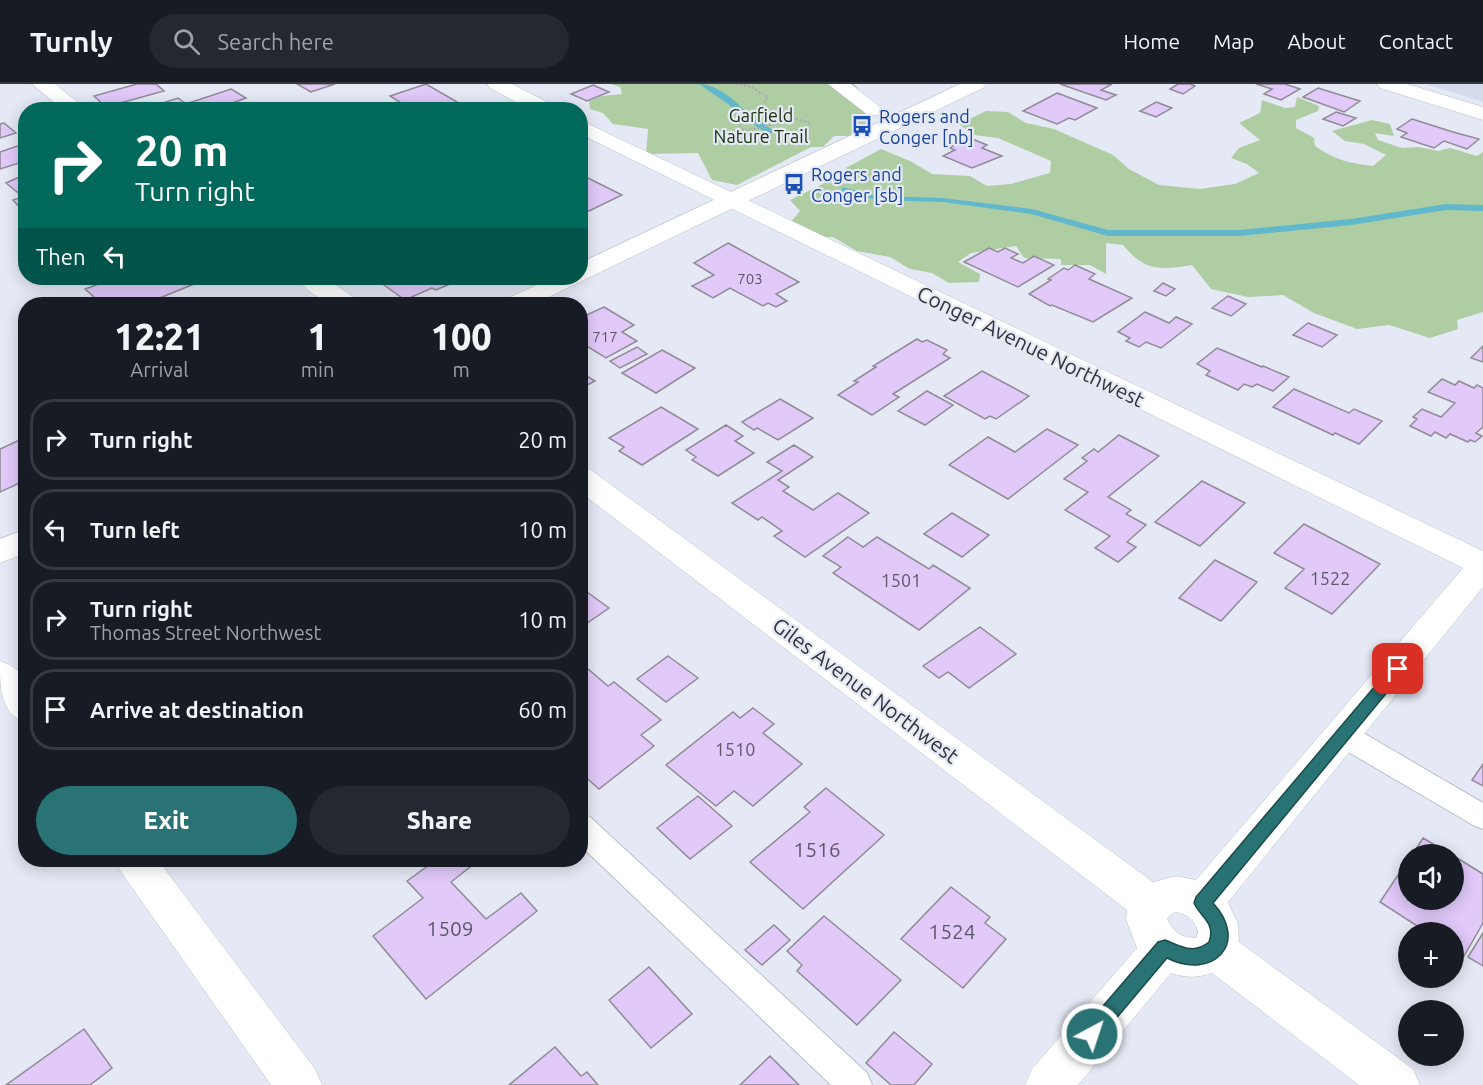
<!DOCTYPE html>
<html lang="en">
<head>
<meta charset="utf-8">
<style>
  :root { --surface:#171b24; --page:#242831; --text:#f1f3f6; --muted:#9ea1a6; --line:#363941; --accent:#297374 }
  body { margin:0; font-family:Ubuntu,sans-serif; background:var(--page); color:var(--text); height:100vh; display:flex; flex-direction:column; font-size:22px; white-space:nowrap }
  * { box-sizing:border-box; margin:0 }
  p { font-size:20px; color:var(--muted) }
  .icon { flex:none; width:33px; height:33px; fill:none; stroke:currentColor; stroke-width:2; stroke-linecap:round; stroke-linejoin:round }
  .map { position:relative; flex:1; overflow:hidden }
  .sheet { position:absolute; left:18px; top:213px; width:570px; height:570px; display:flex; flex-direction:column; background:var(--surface); border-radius:24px; box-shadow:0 3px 15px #0003 }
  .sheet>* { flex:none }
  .top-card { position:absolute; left:18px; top:18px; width:570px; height:183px; border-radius:24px; box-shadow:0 3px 15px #0003; background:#00695c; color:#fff; overflow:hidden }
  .tools { position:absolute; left:1398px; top:760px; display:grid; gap:12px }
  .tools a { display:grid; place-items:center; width:66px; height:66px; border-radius:50%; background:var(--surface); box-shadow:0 3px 15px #0003; font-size:30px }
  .pin { position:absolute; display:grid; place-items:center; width:51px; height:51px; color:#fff; margin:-26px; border-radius:12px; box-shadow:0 3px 9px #0006 }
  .me { position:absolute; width:66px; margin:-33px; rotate:40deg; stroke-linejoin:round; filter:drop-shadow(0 0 4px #0008) }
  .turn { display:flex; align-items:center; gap:21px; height:126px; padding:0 18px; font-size:27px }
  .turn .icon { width:78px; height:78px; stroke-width:2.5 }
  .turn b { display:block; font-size:42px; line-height:51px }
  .then { display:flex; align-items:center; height:57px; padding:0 18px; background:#0003; gap:12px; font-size:22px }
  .eta { display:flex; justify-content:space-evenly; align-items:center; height:102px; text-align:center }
  .eta b { font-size:36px; font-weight:800; line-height:42px }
  .button { display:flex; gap:12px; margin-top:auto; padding:12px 18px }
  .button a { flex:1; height:69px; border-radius:36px; background:var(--accent); color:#fff; font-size:24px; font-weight:800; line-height:69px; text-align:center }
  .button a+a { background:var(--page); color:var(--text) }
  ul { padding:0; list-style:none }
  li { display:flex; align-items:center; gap:18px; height:81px; margin:0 12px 9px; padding:0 6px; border:3px solid var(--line); border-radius:24px }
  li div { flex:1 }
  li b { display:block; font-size:22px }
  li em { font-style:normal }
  header { display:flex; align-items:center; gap:36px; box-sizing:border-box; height:84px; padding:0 30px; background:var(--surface); border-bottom:2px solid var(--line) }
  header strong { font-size:28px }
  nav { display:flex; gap:33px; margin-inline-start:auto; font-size:21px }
  .search { width:420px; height:54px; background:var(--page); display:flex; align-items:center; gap:15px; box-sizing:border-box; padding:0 21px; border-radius:33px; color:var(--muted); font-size:22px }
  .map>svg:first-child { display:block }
</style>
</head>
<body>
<header>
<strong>Turnly</strong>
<div class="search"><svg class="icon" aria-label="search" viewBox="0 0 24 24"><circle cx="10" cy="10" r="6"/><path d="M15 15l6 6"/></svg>Search here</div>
<nav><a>Home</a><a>Map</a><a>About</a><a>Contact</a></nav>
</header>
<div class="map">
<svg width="1483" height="1001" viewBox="0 0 1483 1001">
  <rect width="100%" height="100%" fill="#e5e9f5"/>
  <path fill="#d4dbed" d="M1425,0H1483V18Z"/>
  <path fill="#aecda2" d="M611,0H854L872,21L864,33L872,43L869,52H834L823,63H811L737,101L712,96L698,69L646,70L648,45L613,40L603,29L590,25L589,17L602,12L622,10L620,3Z
    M1297,13L1319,22L1318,27L1296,36V44L1314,54L1315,62C1333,75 1351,80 1373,82L1386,71L1364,60L1345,57L1332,47L1372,36L1390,40L1394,52L1375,49L1378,56L1402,64L1419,63L1438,67L1450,64L1477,72L1483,68V228L1457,236L1458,245L1430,254L1389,241L1357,245L1314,229L1283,211L1248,213L1211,205L1192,181C1159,186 1146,188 1123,161L1106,159V190L1090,181H1061V175L1024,174L1016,162L971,169L958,178L980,190L979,198L949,199L932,189L910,185L890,173L857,167L833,153H821L790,139L800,127L790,116L827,98L854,100L846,84L881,65L910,77L932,90L970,92L987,102L1011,100L1050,89L1051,77L998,54L974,51L959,40L986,27L1008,28L1026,39L1054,45L1113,71L1129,85L1159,101L1200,105L1235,100L1259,89L1247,80L1231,74L1239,64L1260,56L1239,39L1260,29L1262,16L1285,24L1295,23Z"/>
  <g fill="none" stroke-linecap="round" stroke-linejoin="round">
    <path fill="#61b8cc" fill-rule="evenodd" d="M699,0C716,0 735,16 746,28L739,30L728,20Z
      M753,36H759L775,48L768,50L753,40Z
      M842,103L877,112L943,114L1032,125L1108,146H1239L1351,135L1446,120L1483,121V127L1446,126L1351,141L1239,152H1108L1031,130L943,118L877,116L842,107Z"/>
  </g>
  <path fill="#e1c9fa" stroke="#908b95" stroke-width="1.5" d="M137,0H156L164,7L106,23L94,12Z
    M297,0H335L311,8Z
    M426,0L471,26H412L390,12Z
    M1060,0H1112L1101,6L1116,11L1106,16Z
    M1178,0H1190L1195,2L1183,10L1170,5Z
    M1256,0H1285L1300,5L1281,16L1264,10L1272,5Z
    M593,1L609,8L587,17L571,10Z
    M1318,4L1334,9L1360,17L1344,28L1303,13Z
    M231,5L246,14L213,26H158L153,22L178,14L186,20Z
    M1057,9L1097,24L1075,36L1069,34L1057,40L1023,27Z
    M1156,18L1172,24L1156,33L1140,27Z
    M1336,28L1356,34L1343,42L1323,35Z
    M1412,35L1453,48L1479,55L1467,65L1444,57L1434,64L1401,53L1407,49L1397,45Z
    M4,39L16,49L0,54V40Z
    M965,52L987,61L982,64L1002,72L972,84L943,72L955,66L950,64L953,62L949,60Z
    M26,59V77L0,85V68Z
    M26,90V111L22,112L6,99Z
    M580,90L622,111L589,127L580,123Z
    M26,112V125L22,126L13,116Z
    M728,159L799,198L776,210L787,217L776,223L768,219L763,222L730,204L713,214L692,202L714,191L694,179Z
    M989,164L998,168L1005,164L1018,170L1011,174L1023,179L1034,172L1054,181L1018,203L964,178Z
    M1075,181L1095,190L1089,195L1132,214L1093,238L1052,221L1050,222L1029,210L1051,196L1048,195L1064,184L1068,186Z
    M115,194H193L199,198L145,220H102L85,205Z
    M401,194H464L436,206L432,204L405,216L384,201Z
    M1163,199L1175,205L1166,212L1154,207Z
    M1228,212L1246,220L1231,232L1212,224Z
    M604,223L634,241L622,248L637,257L606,274L580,258V234Z
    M1145,228L1169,239L1176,233L1192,240L1161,264L1146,258L1139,263L1126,257L1130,254L1118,248Z
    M1308,239L1337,251L1322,263L1293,251Z
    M917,255L922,258L927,256L947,266L943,270L950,274L893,310L899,313L872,331L838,311L858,298L854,297L876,283L873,282Z
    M1483,262V278L1471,274Z
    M637,263L647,270L620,284L610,277Z
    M1217,264L1262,283L1263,282L1289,293L1273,307L1257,300L1252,303L1244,300L1238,306L1206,291L1210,287L1197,280Z
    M662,266L695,284L656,309L622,289Z
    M982,287L1029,312L996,335L990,332L985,335L944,312Z
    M585,291L595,297L580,305V293Z
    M1442,295L1455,301L1459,297L1474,304L1477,301L1483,304V343L1476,349L1482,352L1475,358L1470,356L1468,358L1450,350L1446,354L1435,348L1431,352L1410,342L1417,335L1413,333L1422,325L1441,333L1455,319L1428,308Z
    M1294,305L1349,329L1354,325L1382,337L1359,360L1335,349L1333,351L1273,323Z
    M927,307L953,321L925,341L898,327Z
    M780,315L813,334L778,356L757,344L754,346L742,338Z
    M661,323L698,345L642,381L619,367L624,363L609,354Z
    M726,341L743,352L735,357L754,369L718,392L692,376L696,373L686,366Z
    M1047,345L1078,361L1008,415L949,381L988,353L1015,368Z
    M1119,351L1159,372L1108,413L1131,426L1126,430L1146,441L1127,458L1136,463L1118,478L1095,464L1110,452L1065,426L1088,408L1064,395L1087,377L1082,374L1094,365L1098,368Z
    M26,353V390L19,393L24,397L0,408V365Z
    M794,361L813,373L778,396L789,403L783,407L813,426L838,409L869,429L805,473L774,452L782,447L762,433L758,436L732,419L782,387L767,378Z
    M1202,397L1245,419L1200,462L1155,438Z
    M952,429L989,451L962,473L924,450Z
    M1304,440L1380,480L1332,530L1285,504L1304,485L1274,469Z
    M848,453L863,463L877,453L929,485L933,481L970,504L919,546L833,489L841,483L823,472Z
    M1215,476L1257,498L1221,537L1179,514Z
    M580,503L609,524L580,544Z
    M980,543L1016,570L969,604L948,588L939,594L923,582Z
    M668,572L698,594L666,618L637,595Z
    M587,584L608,602L614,598L661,636L641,651L654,662L599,705L580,688V654L587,649L580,643V588Z
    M753,624L774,640L763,649L802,680L753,722L734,707L716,722L666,681L733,628L740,634Z
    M1483,680V702L1472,696Z
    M826,704L884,751L803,825L750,778L810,728L804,723Z
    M698,712L732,742L690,775L657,744Z
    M1423,754L1452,771H1412Z
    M1454,772L1483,790V839L1464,872L1454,865V849H1428L1380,818L1408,776V816H1454Z
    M436,776H462L470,783L451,798L486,835L521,809L537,827L426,915L373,852L423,814L407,797Z
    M951,803L990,833L985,839L1006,855L963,904L901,855Z
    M824,832L901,896L857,941L797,887L802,881L787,867Z
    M774,841L790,856L762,881L745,866Z
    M1483,849V882L1468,873Z
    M649,883L692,930L651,964L609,916Z
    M84,945L112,984L90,1001H6Z
    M894,948L932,980L914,1001H891L866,979Z
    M555,963L581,992L587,988L598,1001H509Z
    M770,972L799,1001H740Z"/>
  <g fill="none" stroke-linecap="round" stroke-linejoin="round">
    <defs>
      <path id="lane" d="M1343,640L1353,643L1483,719V745L1473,741L1333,659L1330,651L1333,643Z
        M580,730L590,733L867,989L872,1001H831L580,761Z"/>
      <path id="street" d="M32,0H55L87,26H63Z
        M487,0H512L555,22L558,26H531L490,4Z
        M828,0H851L885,27L882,31H868Z
        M1377,0H1407L1483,23V36L1380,4Z
        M580,36L1483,467V503L1228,818L1238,840L1239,858L1413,985L1420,1001H1359L1212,889C1197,894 1186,894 1171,889L1078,1001H1025L1032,985L1137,864L1126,835L1127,826L580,408V383L591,386L1153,798L1176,792L1196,796L1463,484L580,50ZM1176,828C1187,830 1196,837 1198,848L1196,854C1182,854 1173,848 1167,835L1171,830Z
        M298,194H326L356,215L360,220C335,222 312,216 298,194Z
        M0,577C32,587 26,611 26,639C0,629 0,604 0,577Z
        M115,776H158L315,985L322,1001H271L121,788Z"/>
      <path id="secondary" d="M960,0H986L983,4L534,220H502L506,215L552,194H580V179Z
        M26,445V469L0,479V455Z"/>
    </defs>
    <use href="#lane" stroke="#bbbfca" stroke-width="2"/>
    <use href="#street" stroke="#bbbfca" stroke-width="1"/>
    <use href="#secondary" stroke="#bbbfca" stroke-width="1"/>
    <path stroke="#a8abb5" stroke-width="2" stroke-dasharray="2 2" stroke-linecap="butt" d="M736,0L751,3L768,13L762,23L737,39L745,47L796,35L811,39L799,48"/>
    <use href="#lane" fill="#fff" fill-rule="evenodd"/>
    <use href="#street" fill="#fff" fill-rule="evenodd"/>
    <use href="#secondary" fill="#fff" fill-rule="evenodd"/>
  </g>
  <path fill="#297374" stroke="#1b4b4b" stroke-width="1.5" d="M1398,580L1403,581L1405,585L1403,589L1213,819C1250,859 1213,897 1167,874L1098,956L1092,959L1085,956L1083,950L1085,943L1158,858L1165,856C1181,862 1193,871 1209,858C1216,839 1201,834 1194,819L1196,813L1393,581Z"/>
  <defs>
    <symbol id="bus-bare" viewBox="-9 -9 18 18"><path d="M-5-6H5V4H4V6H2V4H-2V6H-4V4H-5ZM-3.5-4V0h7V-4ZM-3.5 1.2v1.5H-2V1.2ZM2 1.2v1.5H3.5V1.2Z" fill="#1a4fb4" stroke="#e5e9f5" stroke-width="2.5" paint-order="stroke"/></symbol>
  </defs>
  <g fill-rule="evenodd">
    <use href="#bus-bare" x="847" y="27" width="30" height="30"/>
    <use href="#bus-bare" x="779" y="85" width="30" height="30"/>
  </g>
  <g text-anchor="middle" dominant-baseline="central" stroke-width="4.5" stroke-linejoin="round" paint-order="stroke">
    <g font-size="15" fill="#5e5969">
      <text x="750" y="194">703</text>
      <text x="605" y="252">717</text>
    </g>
    <g font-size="18" fill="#17310a" stroke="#e5e9f5">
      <text x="761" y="31">Garfield<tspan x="761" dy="21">Nature Trail</tspan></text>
    </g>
    <g font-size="18" fill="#164399" stroke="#e5e9f5" text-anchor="start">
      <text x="879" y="32">Rogers and<tspan x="879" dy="21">Conger [nb]</tspan></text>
      <text x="811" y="90">Rogers and<tspan x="811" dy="21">Conger [sb]</tspan></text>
    </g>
    <g font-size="18" fill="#5e5969">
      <text x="1330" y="494">1522</text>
      <text x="901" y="496">1501</text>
      <text x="735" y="665">1510</text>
    </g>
    <g font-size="21" fill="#323439" stroke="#e5e9f5">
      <text transform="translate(1031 262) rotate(26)">Conger Avenue Northwest</text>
      <text transform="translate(866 606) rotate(37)">Giles Avenue Northwest</text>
    </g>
    <g font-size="21" fill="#5e5969">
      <text x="817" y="765">1516</text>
      <text x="450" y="844">1509</text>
      <text x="952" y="847">1524</text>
    </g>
  </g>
</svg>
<div class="tools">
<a><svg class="icon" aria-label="sound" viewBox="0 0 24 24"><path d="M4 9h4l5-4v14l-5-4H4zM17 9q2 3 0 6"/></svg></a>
<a>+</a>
<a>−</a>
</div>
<div class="pin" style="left:1398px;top:585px;background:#d93025"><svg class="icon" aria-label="arrive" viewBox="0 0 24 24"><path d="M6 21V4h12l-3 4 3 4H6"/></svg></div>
<svg class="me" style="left:1092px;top:950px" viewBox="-20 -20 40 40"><circle r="17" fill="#297374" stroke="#fff" stroke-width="3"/><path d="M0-11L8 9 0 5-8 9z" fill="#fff"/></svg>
<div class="top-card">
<div class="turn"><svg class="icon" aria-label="right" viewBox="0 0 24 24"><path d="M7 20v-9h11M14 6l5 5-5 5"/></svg><div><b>20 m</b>Turn right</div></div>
<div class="then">Then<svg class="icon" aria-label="left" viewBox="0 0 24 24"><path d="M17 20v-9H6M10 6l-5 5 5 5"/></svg></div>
</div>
<section class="sheet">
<div class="eta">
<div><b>12:21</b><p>Arrival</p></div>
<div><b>1</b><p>min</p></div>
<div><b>100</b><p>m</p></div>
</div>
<ul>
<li><svg class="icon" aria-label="right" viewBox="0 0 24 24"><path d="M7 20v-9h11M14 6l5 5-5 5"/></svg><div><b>Turn right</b></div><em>20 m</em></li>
<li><svg class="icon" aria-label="left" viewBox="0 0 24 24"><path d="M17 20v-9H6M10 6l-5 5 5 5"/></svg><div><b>Turn left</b></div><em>10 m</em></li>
<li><svg class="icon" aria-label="right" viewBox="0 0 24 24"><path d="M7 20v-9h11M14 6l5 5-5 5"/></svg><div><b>Turn right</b><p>Thomas Street Northwest</p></div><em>10 m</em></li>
<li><svg class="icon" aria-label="arrive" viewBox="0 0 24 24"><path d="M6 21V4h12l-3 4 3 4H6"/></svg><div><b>Arrive at destination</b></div><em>60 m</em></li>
</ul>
<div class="button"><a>Exit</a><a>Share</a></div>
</section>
</div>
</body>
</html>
